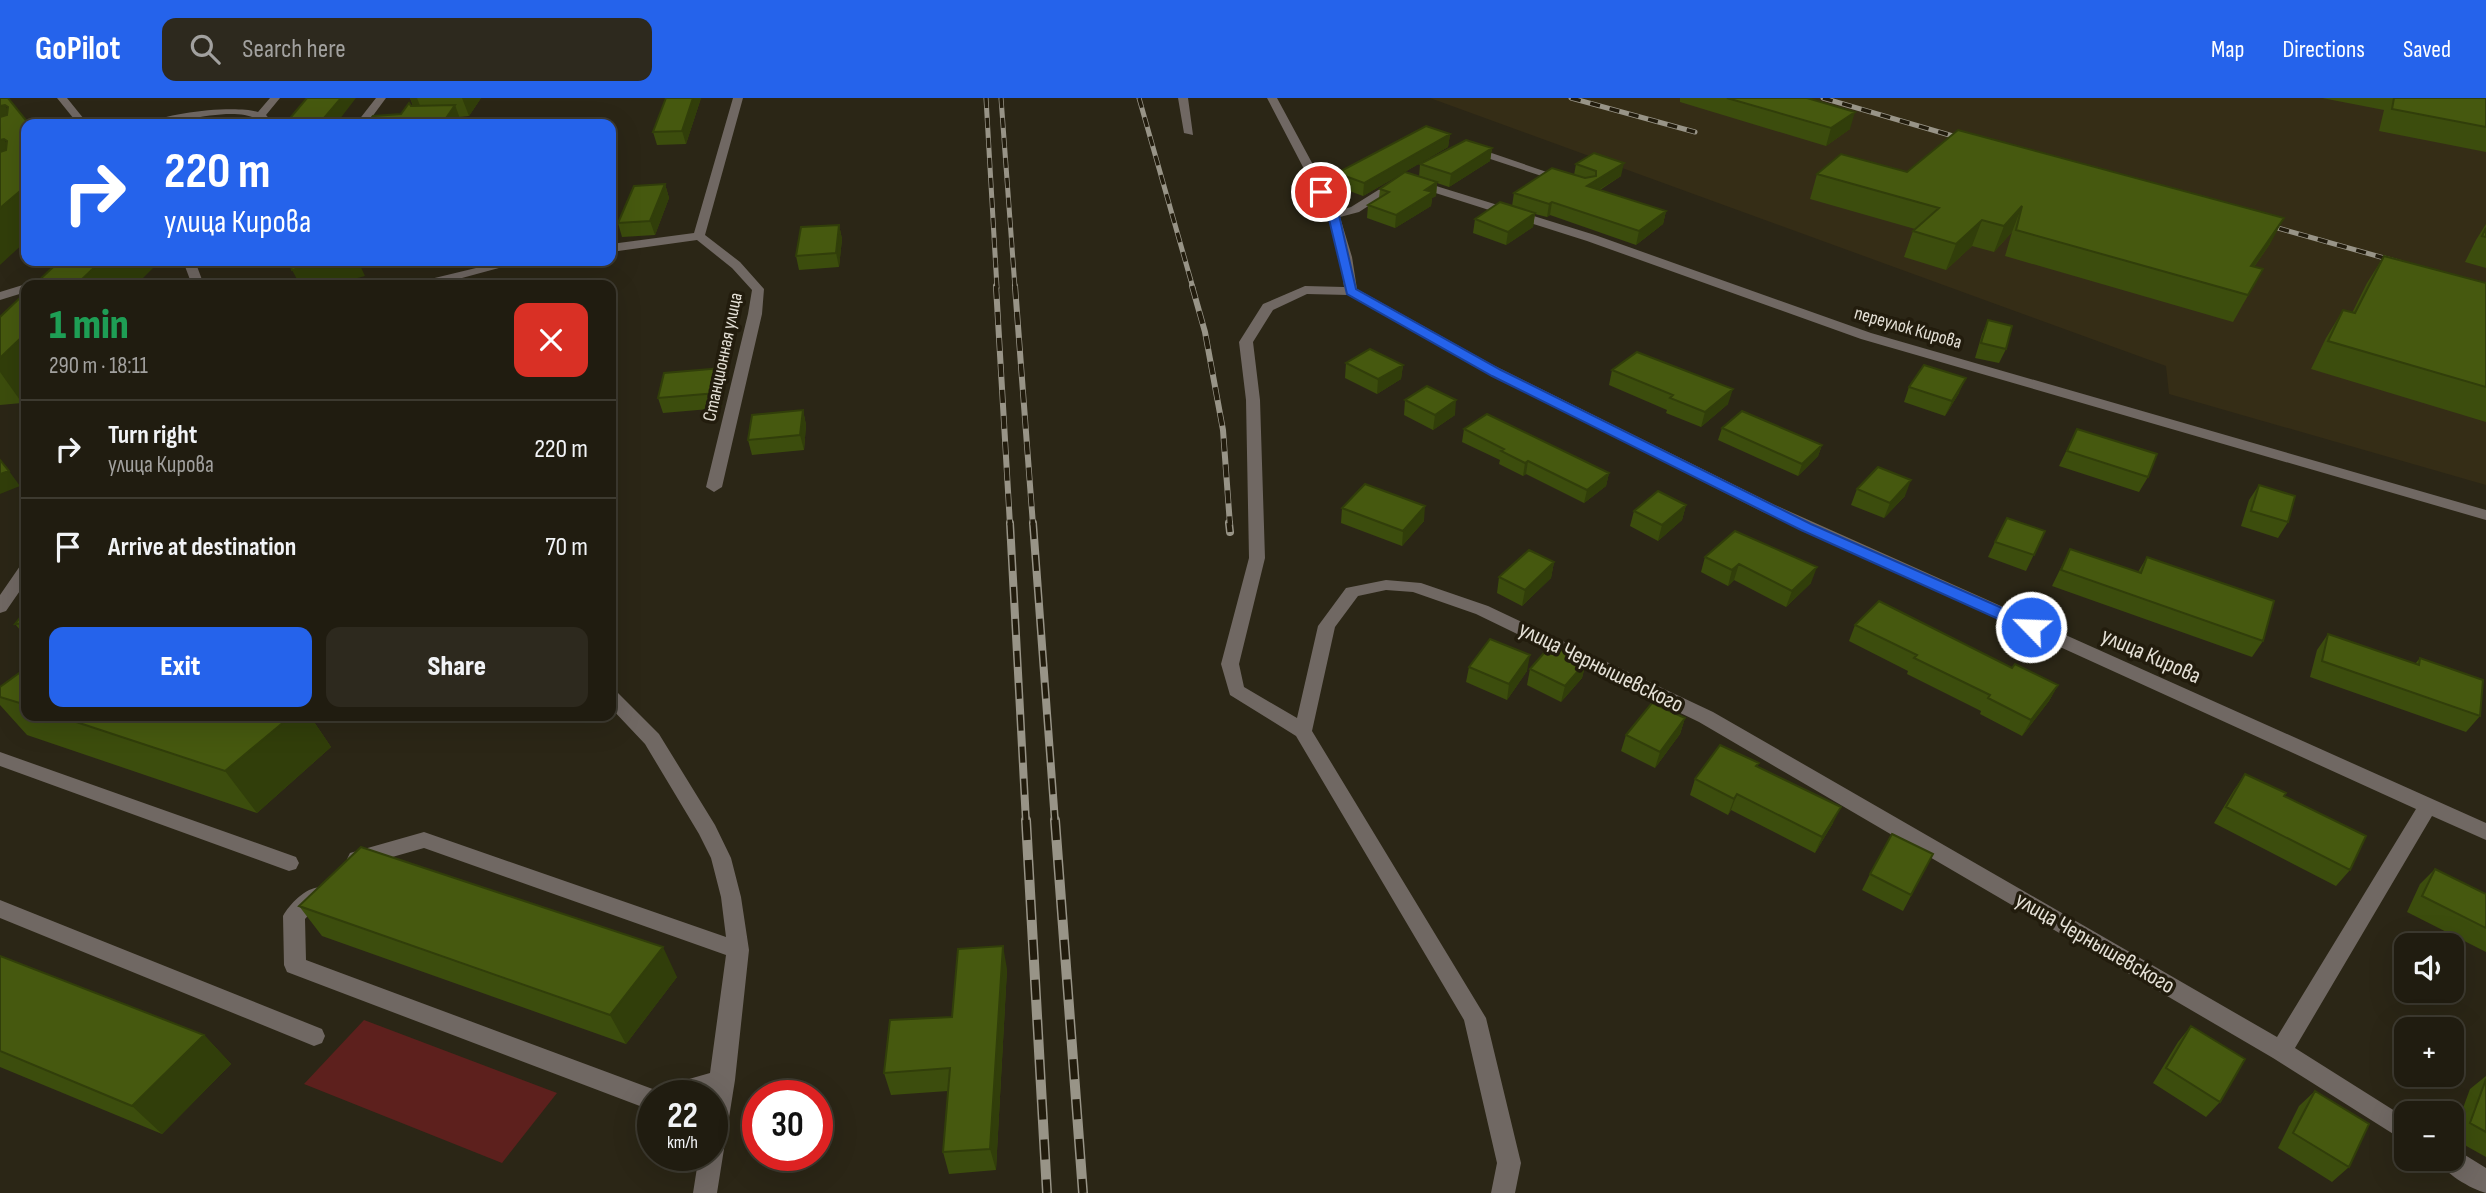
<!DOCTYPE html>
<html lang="en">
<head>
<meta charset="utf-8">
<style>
  :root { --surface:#201c10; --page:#2d291e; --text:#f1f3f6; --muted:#a2a19f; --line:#3d3a30; --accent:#2563eb }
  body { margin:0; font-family:"Sofia Sans Condensed",sans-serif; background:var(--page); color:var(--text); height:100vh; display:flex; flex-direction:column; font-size:26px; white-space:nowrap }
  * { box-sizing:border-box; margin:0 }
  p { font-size:23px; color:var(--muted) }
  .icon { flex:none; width:38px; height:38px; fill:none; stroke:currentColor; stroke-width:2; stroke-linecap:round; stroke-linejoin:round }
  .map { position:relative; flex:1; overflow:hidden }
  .panel { position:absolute; left:21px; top:182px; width:595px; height:441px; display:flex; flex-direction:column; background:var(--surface); border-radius:14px; box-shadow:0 7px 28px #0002,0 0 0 2px var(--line) }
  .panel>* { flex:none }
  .top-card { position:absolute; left:21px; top:21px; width:595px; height:147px; border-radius:14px; box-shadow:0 7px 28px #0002,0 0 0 2px var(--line); background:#2563eb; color:#fff; overflow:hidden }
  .buttons { position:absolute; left:2394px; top:835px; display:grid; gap:14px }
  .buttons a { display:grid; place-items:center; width:70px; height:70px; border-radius:14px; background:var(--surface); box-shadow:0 7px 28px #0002,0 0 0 2px var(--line); font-size:35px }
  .speed { position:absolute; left:637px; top:982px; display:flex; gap:14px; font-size:35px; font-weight:700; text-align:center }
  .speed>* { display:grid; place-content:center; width:91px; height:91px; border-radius:50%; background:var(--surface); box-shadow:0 7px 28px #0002,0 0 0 2px var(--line); line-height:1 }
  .speed small { font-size:18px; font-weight:400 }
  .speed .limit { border:10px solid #d22; background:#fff; color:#111 }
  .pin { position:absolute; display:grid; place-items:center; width:60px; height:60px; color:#fff; margin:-30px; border:4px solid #fff; border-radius:50%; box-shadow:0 2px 7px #0007 }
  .me { position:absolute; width:77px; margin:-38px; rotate:294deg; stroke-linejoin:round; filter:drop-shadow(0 0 5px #0008) }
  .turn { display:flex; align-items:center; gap:24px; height:147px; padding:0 28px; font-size:32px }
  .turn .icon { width:91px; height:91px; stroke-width:2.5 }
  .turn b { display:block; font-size:49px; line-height:60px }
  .round { display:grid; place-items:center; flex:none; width:74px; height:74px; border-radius:14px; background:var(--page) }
  .overview { display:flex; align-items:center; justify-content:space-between; height:119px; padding:0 28px }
  h1 { font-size:42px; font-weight:800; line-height:52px; color:#1e9e55 }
  .button { display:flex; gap:14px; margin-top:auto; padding:14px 28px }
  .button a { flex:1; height:80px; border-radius:14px; background:var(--accent); color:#fff; font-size:28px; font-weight:800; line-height:80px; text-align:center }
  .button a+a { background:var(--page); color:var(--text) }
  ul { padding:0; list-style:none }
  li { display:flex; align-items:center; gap:21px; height:98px; padding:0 28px; border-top:2px solid var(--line) }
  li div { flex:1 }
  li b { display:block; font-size:26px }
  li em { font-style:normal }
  header { display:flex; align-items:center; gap:42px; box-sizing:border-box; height:98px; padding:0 35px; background:var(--accent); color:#fff }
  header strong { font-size:33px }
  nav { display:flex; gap:38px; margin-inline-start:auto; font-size:24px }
  .search { width:490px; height:63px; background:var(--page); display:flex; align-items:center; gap:18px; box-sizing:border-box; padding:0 24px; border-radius:14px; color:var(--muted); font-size:26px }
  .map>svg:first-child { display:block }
</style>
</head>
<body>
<header>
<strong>GoPilot</strong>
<div class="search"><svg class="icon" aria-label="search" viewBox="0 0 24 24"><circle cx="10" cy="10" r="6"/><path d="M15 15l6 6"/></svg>Search here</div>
<nav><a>Map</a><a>Directions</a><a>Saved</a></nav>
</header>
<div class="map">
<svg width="2486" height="1095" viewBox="0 0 2486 1095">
  <rect width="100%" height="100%" fill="#2b2616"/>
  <path fill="#352d16" d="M1430,0H2486V387L2169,296L2166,268Z"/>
  <path fill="#5d201d" d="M364,922L557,995L502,1065L304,986Z"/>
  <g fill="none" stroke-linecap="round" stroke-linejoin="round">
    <path fill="#706863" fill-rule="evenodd" d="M57,0H67L88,26H78Z
      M270,0H280L266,17L274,26H263C242,3 177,27 148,26C166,14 237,7 258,14Z
      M376,0H386L369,23H391L396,26H338L343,23H358Z
      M733,0H743L705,137L740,164L764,191L762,216L722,389L714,394L706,389L748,216L752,192L732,170L697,142L611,154V146L694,135Z
      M1178,0H1188L1193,37L1184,35Z
      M1267,0H1277L1338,113L1351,109L1399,79H1407L1595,137L1871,235L2486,412V422L1861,241L1587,143L1404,85L1359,114L1340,119L1352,159L1357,191L1493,267L1775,407L2486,725V742L2432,718L2295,950L2406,1020V1044L2273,960L1699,624L1476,516L1413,494L1386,492L1358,498L1335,529L1312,633L1486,920L1521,1065L1515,1095H1491L1497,1065L1464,922L1296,638L1230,597L1221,566L1249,460L1246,302L1239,244L1263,206L1305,188L1344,189L1340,159L1328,117ZM1307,196L1348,197L1483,273L1763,414L2416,711L2277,939L1713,614L1488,508L1421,485L1386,482L1346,490L1318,528L1297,620L1244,589L1239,566L1265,460L1260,302L1253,244L1273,212Z
      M503,19L507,20V24L420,26L425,23Z
      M1463,48H1471L1573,83L1563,85L1463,52Z
      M183,163H195L204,187H192Z
      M505,163H525L436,187H416L418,184Z
      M26,186L30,187H26V194L0,202V194Z
      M26,467V484L6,513L0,515V497L20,468Z
      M611,593L617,594L659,636L715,727L731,760L741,799L749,852L735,982L717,1095H693L699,1057H712V998H653V1013L287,874L284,867L283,818C290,805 310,785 325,790L328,796L305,821L306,862L658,993L668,987L710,975L726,857L424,750L357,769L350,767L347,761L350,755L424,734L726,839L721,799L711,760L699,736L645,646L611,610Z
      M0,654L296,759L299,765L296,771L289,773L0,668Z
      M0,802L322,931L325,938L322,945L314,948L0,820Z
      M2452,1049L2486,1070V1095C2471,1091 2443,1075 2437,1060H2452Z"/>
    <defs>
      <path id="rail-far3" d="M986,0L997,190
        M1001,0L1015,190
        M1139,0L1193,190
        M1571,0L1695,34
        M1823,0L1970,43
        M2260,125L2402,165"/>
      <path id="rail-far2" d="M996,188L1010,427
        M1015,188L1033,427
        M1192,188L1205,234L1223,332L1230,427"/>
      <path id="rail-far1" d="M1010,425L1026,724
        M1033,425L1055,724
        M1229,425L1230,434"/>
      <path id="rail" d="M1026,722L1047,1095
        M1055,722L1083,1095"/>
    </defs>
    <use href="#rail-far3" stroke="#989487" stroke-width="5"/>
    <use href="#rail-far2" stroke="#989487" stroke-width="6"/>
    <use href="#rail-far1" stroke="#989487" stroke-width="8"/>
    <use href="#rail" stroke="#989487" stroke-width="10"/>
    <use href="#rail-far3" stroke="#221c0d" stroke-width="3.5" stroke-dasharray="10" stroke-linecap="butt"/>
    <use href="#rail-far2" stroke="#221c0d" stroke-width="4.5" stroke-dasharray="13" stroke-linecap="butt"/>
    <use href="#rail-far1" stroke="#221c0d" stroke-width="5" stroke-dasharray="16" stroke-linecap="butt"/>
    <use href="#rail" stroke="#221c0d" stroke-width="7" stroke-dasharray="20" stroke-linecap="butt"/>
  </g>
  <path fill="#3c4d0d" d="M410,0H481L469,18L459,19L462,26H366L401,16L411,8H413Z
    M701,0L686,46L657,47L653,34Z
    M1680,0H1807L1850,31L1826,48L1680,4Z
    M2322,0H2486V54L2379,33L2384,12Z
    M1450,36L1448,49L1363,98L1336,88L1337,75Z
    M1492,50L1490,63L1449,89L1437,85L1436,98L1432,100L1431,108L1395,130L1367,120L1368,107L1379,100L1380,91L1419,79L1420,66Z
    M1576,66L1621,78L1600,92L1666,113L1663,126L1636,147L1550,117L1547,119L1535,116L1533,129L1506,147L1473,135L1475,121L1512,108L1514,95L1574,77Z
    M1907,74L2270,146L2254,169L2263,171L2233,224L2005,158L2012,134L1994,154L1972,148L1946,172L1904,159L1913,133L1915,131L1810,101L1817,76Z
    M665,86L669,100L655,137L622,139L618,125Z
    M2486,126V170L2465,164L2476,142Z
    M839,127L842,141L839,169L799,172L796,158Z
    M2384,158L2486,185V324L2311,271L2326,240L2343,212L2352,215L2367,185Z
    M26,194V301L22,305L0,307V219Z
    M1988,222L2006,251L1999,265L1975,260L1982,236Z
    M1346,265L1403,267L1401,281L1377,296L1345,280Z
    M1612,272L1728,306L1701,329L1666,315L1667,312L1609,287Z
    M726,285L721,310L663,315L658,300Z
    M1909,289L1959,295L1945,318L1904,304Z
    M1405,302L1455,317L1433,332L1404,317Z
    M803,312L806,327L804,352L752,357L748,342Z
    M1722,330L1822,347L1818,358L1798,378L1718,342Z
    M1464,331L1609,375L1606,388L1584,405L1526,376L1523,378L1499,366L1500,362L1462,344Z
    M2077,331L2148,379L2139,394L2059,368Z
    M2259,387L2288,424L2278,440L2241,428L2249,402Z
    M1857,391L1905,398L1884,420L1851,407Z
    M1686,407L1682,422L1658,443L1630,428L1634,413Z
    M1342,410L1424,423L1402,448L1341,425Z
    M2045,433L2026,473L1988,459L1995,444Z
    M2070,451L2138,474L2147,459L2263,543L2252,559L2052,488Z
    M1705,459L1811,485L1786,509L1734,482L1728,488L1701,474Z
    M1554,464L1551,480L1522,508L1497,495L1499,479Z
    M26,512V539L15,526Z
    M1855,527L2012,570L2058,587L2049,603L2022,638L1980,616L1981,613L1907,576L1908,573L1849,543Z
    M2328,536L2415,566L2420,560L2480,618L2466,634L2310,579L2317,552Z
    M1586,564L1582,580L1561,604L1527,587L1530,571Z
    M1469,569L1527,573L1507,602L1466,584Z
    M26,570V618H310L331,649L257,715L27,637L0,607V589Z
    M1685,620L1680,636L1655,670L1621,653L1626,637Z
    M1759,665L1757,669L1833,725L1815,755L1731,712L1728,717L1690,697L1695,681Z
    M2245,676L2284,698L2350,772L2336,788L2214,725L2234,692Z
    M1933,756L1903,813L1862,792L1870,776Z
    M2435,771L2486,796V854L2407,814L2420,786Z
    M299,808L677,879L626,946L322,838Z
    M0,858L204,937L231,966L162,1036L0,969Z
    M1007,871L996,1072L949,1076L943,1054L948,993L891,997L884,975L952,919Z
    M2191,928L2220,1004L2206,1019L2153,985L2178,944Z
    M2486,978V1059L2452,1040L2470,991Z
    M2315,993L2349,1069L2332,1084L2278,1050L2299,1008Z"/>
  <path fill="#313e0a" d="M341,0H356L336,26H319Z
    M410,0H417L425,20L420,23Z
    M462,0H481L469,18Z
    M693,0H701L686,46L682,33Z
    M5,7L25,40L4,41L25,75L0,82V8Z
    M455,7L462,26H442Z
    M1855,14L1850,31L1826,48L1831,30Z
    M1450,36L1448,49L1363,98L1364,85Z
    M1492,50L1490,63L1449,89L1451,76Z
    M1624,65L1621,78L1584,101L1587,88Z
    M1437,84L1436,98L1432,100L1431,108L1395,130L1396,117L1425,92Z
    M665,86L669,100L655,137L650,123Z
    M26,88V143L0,167V110Z
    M1552,104L1550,117L1547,119L1549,106Z
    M2022,108L2012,134L1994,154L2004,128Z
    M1666,113L1663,126L1636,147L1639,133Z
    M1535,115L1533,129L1506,147L1508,134Z
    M2284,120L2270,146L2236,194L2251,168Z
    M1982,122L1972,148L1946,172L1956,146Z
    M839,127L842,141L839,169L836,155Z
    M101,163H160L136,187H76Z
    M325,163H358L365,178L332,187H300L292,172Z
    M26,235V301L22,305L0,274V260Z
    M1403,267L1401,281L1377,296L1378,281Z
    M722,270L726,285L721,310L717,295Z
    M1966,280L1959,295L1945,318L1952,303Z
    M1733,291L1728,306L1701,329L1705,314Z
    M1456,302L1455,317L1433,332L1435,317Z
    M803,312L806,327L804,352L800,337Z
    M1822,347L1818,358L1798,378L1802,366Z
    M1528,363L1526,376L1523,378L1525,365Z
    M9,373L20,388L0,396V376Z
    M1609,375L1606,388L1584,405L1587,392Z
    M1911,382L1905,398L1884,420L1890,405Z
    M1686,407L1682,422L1658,443L1662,427Z
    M1425,408L1424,423L1402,448L1403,433Z
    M1554,464L1551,480L1522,508L1525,492Z
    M1739,466L1734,482L1728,488L1732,472Z
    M1817,469L1811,485L1786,509L1792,493Z
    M1530,557L1527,573L1507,602L1509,586Z
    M1586,564L1582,580L1561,604L1565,588Z
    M2058,587L2049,603L2022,638L2031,622Z
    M291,618H310L331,649L257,715L225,673Z
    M1685,620L1680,636L1655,670L1660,654Z
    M1737,696L1731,712L1728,717L1734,701Z
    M1841,709L1833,725L1815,755L1822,739Z
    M1003,848L1007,871L996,1072L990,1051Z
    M663,849L677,879L626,946L610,917Z
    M204,937L231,966L162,1036L132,1008Z"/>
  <path fill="#46590f" stroke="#313e0a" stroke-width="2" d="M0,0H8L29,26H26V30L23,31L26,35V88L0,110V54L6,52L7,43L4,41L0,42V19L7,17L8,9L5,7L0,8Z
    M307,0H341L319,26H285Z
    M666,0H693L682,33L653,34Z
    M1727,0H1807L1855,14L1831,30Z
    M2394,0H2486V29L2392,11Z
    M409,5L411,8L455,7L442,26H366L373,18L401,16Z
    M1426,28L1450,36L1364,85L1337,75Z
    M1958,32L2284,120L2251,168L2263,171L2248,197L2016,132L2022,108L2004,128L1982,122L1956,146L1913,133L1939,110L1817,76L1841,56L1907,74Z
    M1466,42L1492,50L1451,76L1420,66Z
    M1594,55L1624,65L1587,88L1666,113L1639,133L1552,104L1549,106L1514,95L1552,70L1585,80L1596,78V73L1576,66Z
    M1405,74L1437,84L1425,92L1433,94L1396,117L1368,107L1389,94L1380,91Z
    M665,86L650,123L618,125L634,88Z
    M1500,104L1535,115L1508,134L1475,121Z
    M839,127L836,155L796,158L801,129Z
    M2486,130V139L2482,138Z
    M2384,158L2486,185V289L2328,243L2343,212L2355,215Z
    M49,163H101L76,187H34L53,169Z
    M289,163H325L292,172Z
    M26,194V235L0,260V219Z
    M1988,222L2012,228L2006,251L1981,245Z
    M1370,251L1403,267L1378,281L1346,265Z
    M1637,254L1733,291L1705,314L1670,300L1673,297L1612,272Z
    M1924,267L1966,280L1952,303L1909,289Z
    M722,270L717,295L658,300L664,275Z
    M1427,288L1456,302L1435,317L1405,302Z
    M803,312L800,337L748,342L752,317Z
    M1742,313L1822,347L1802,366L1722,330Z
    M1487,316L1609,375L1587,392L1528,363L1525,365L1501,353L1504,351L1464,331Z
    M2077,331L2157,356L2148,379L2067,353Z
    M0,362L9,373L0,376Z
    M1878,369L1911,382L1890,405L1857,391Z
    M1365,386L1425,408L1403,433L1342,410Z
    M2259,387L2295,398L2288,424L2251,413Z
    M1658,393L1686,407L1662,427L1634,413Z
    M2007,420L2045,433L2034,457L1995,444Z
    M1735,433L1817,469L1792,493L1739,466L1732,472L1705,459Z
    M2070,451L2141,475L2147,459L2274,503L2263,543L2061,472Z
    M1529,452L1554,464L1525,492L1499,479Z
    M1879,503L2012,570L2015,566L2058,587L2031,622L1988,600L1990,597L1914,560L1917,557L1855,527Z
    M26,512V525L15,526Z
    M2328,536L2419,567L2420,560L2483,582L2480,618L2322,563Z
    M1490,541L1530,557L1509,586L1469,569Z
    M1551,547L1586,564L1565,588L1530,571Z
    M26,570V607L0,599V589Z
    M1652,605L1685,620L1660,654L1626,637Z
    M58,618H291L225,673Z
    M1720,647L1759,665L1756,668L1841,709L1822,739L1737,696L1734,701L1695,681Z
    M2245,676L2286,695L2284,698L2366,738L2350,772L2226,709Z
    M1892,736L1933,756L1911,797L1870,776Z
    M361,749L663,849L610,917L299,808Z
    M2435,771L2486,796V830L2422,798Z
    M1003,848L990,1051L943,1054L950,970L884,975L890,922L952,919L958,851Z
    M0,858L204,937L132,1008L0,953Z
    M2191,928L2245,961L2220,1004L2166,970Z
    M2486,981V1034L2470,1025Z
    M2315,993L2369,1026L2349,1069L2293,1035Z"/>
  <path fill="#2563eb" stroke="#184099" stroke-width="2" d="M1318,92H1325L1339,117L1356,191L1501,272L1811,426L2036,525L2038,529L2036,533H2025L1801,432L1492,278L1347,196L1328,117L1316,94Z"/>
  <g text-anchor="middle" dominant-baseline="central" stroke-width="7" stroke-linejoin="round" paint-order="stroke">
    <g font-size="19" fill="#e5e1d7" stroke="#221c0d">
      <text transform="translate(1908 230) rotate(16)">переулок Кирова</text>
      <text transform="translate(723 259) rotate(-78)">Станционная улица</text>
    </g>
    <g font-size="23" fill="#e5e1d7" stroke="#221c0d">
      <text transform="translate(2151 558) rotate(24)">улица Кирова</text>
      <text transform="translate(1601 569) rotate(26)">улица Чернышевского</text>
      <text transform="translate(2095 845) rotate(30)">улица Чернышевского</text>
    </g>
  </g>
</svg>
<div class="buttons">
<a><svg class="icon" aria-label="sound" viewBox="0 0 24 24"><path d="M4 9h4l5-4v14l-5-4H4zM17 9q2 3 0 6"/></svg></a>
<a>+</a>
<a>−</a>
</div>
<div class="speed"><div>22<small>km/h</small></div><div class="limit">30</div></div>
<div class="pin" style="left:1321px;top:94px;background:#d93025"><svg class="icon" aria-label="arrive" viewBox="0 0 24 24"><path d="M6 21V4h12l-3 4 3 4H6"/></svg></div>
<svg class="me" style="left:2031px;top:529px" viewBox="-20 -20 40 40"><circle r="17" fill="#2563eb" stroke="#fff" stroke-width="3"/><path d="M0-11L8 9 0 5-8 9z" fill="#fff"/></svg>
<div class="top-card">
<div class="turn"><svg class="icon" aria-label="right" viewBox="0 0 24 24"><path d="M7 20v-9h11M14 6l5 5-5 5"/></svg><div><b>220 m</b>улица Кирова</div></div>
</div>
<section class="panel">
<div class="overview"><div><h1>1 min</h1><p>290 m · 18:11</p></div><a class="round" style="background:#d93025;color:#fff"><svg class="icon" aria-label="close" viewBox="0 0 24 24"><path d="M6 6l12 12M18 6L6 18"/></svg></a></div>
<ul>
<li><svg class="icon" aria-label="right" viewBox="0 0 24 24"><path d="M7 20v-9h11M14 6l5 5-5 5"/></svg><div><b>Turn right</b><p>улица Кирова</p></div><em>220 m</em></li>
<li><svg class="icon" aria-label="arrive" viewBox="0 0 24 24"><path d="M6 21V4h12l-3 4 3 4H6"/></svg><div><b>Arrive at destination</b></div><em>70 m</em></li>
</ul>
<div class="button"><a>Exit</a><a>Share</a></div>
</section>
</div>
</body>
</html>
